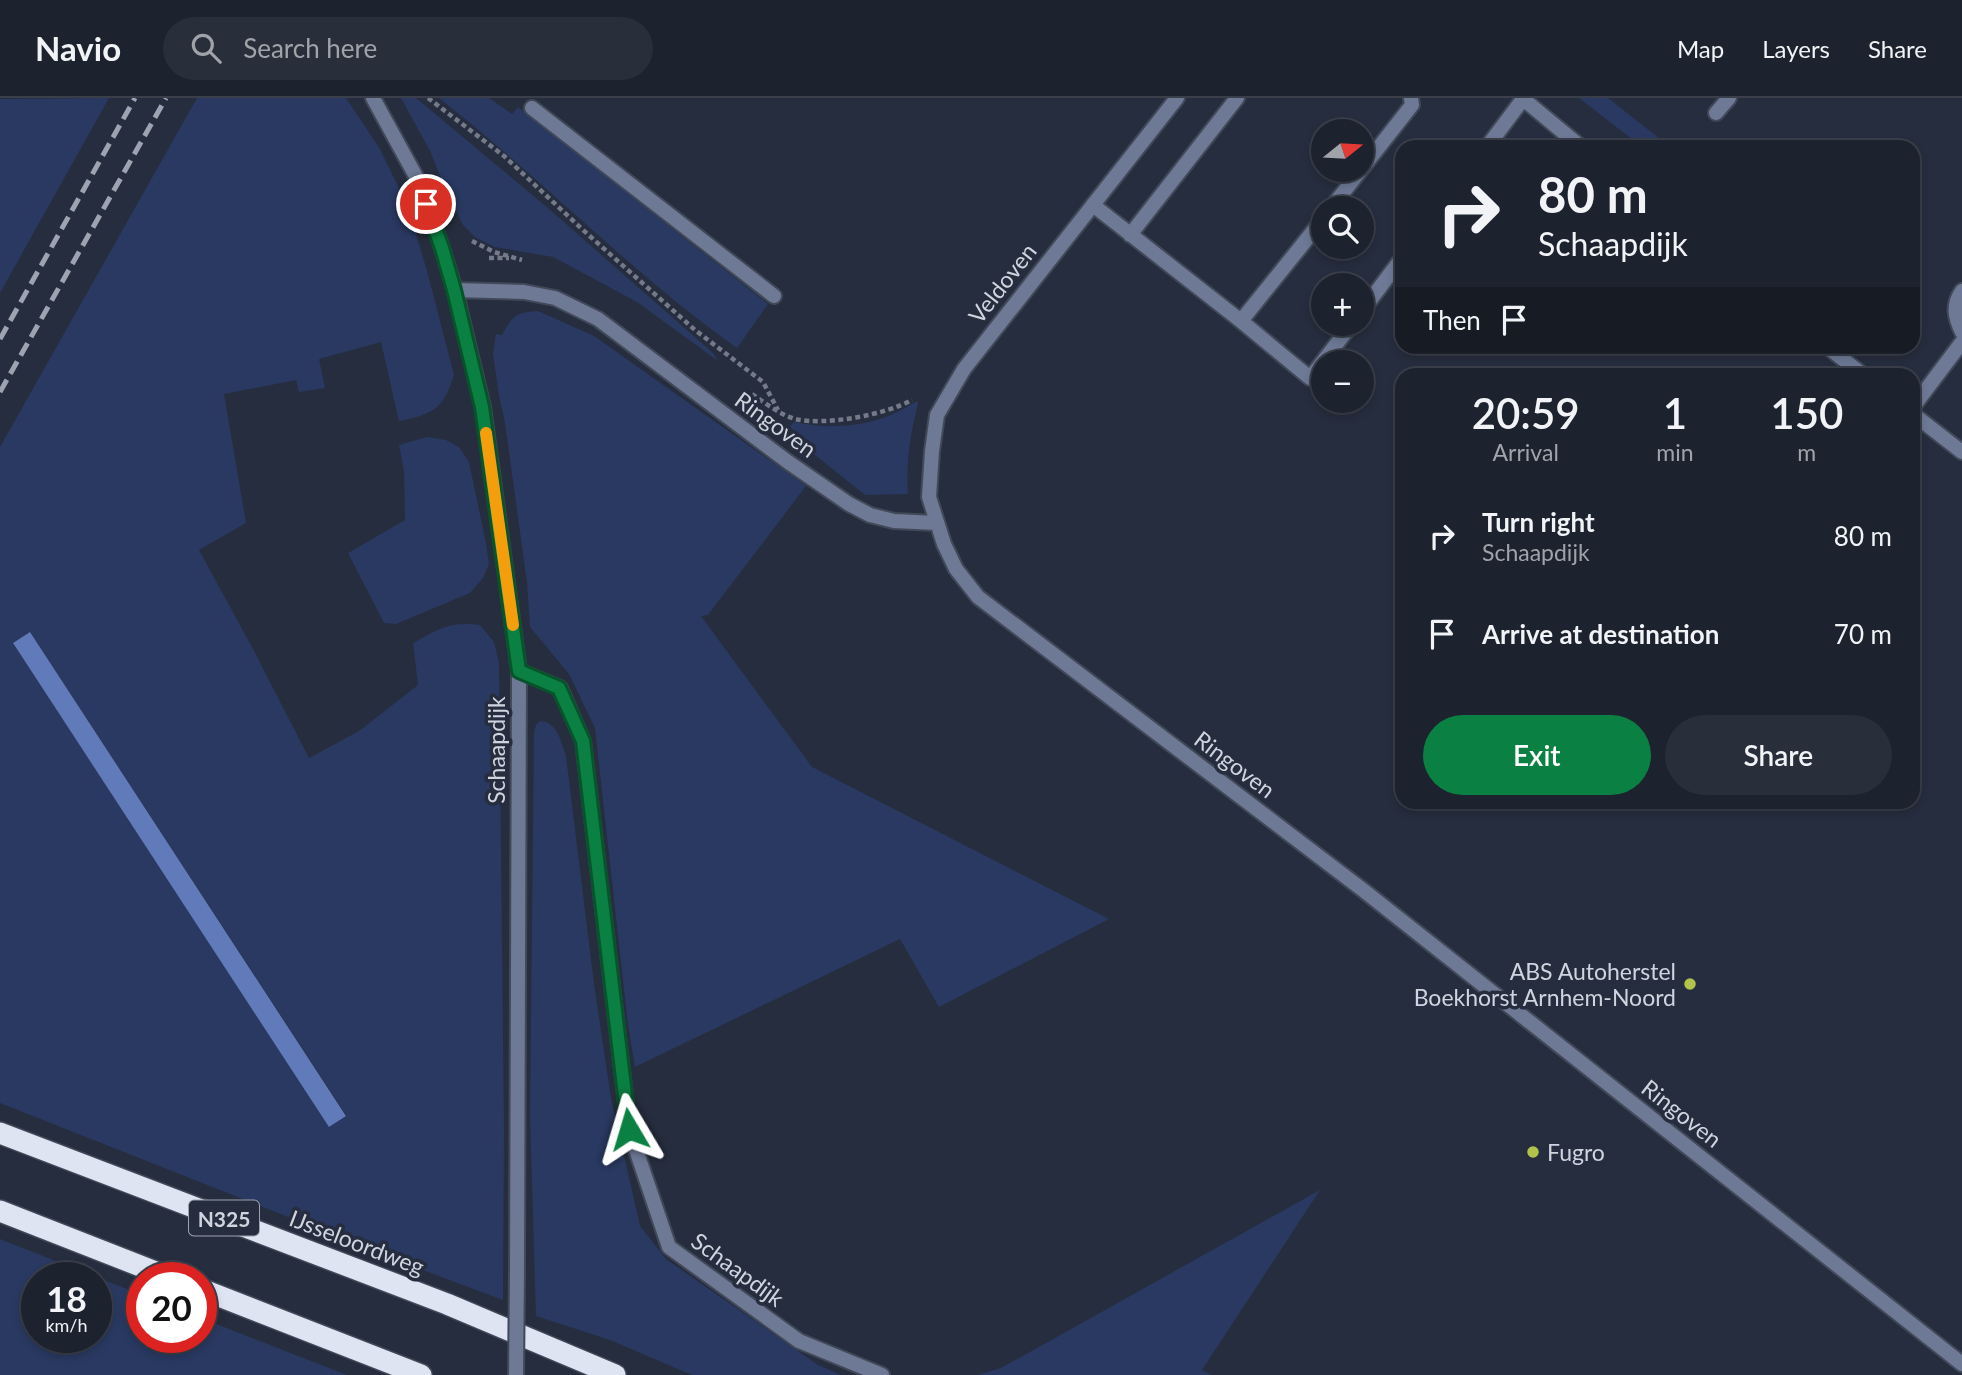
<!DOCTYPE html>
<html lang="en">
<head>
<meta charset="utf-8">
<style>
  :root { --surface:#1c222e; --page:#292f3a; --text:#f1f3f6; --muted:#a0a4aa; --line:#3a3f4a; --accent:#0b8043 }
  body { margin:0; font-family:Lato,sans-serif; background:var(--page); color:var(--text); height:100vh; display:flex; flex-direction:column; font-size:26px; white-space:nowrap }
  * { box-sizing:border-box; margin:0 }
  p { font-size:23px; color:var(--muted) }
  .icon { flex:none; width:38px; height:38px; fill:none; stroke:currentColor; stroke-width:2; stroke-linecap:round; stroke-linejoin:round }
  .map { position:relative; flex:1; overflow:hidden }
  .drawer { position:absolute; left:1395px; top:270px; width:525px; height:441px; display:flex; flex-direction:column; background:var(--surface); border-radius:21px; box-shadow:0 4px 10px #0003,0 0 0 2px var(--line) }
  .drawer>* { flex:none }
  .guide { position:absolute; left:1395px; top:42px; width:525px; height:214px; border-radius:21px; box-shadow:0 4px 10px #0003,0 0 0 2px var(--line); background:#1c222e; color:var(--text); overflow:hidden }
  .needle { width:46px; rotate:72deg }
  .tools { position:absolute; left:1311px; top:21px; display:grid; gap:14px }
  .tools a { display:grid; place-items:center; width:63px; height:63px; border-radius:50%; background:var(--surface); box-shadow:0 4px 10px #0003,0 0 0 2px var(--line); font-size:35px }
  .speed { position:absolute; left:21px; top:1164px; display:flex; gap:14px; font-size:35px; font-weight:700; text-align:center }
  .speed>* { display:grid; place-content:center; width:91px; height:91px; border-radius:50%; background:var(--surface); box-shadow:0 4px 10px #0003,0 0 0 2px var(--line); line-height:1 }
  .speed small { font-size:18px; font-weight:400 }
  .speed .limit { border:10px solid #d22; background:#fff; color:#111 }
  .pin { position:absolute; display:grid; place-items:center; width:60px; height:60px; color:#fff; margin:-30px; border:4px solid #fff; border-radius:50%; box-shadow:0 2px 7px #0007 }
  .me { position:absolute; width:77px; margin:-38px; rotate:353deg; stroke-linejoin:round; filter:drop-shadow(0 0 5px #0008) }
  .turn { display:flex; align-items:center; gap:24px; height:147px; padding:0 28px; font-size:32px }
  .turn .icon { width:91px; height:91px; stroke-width:2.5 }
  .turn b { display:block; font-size:49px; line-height:60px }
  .then { display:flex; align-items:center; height:66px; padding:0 28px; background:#0003; gap:14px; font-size:26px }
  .eta { display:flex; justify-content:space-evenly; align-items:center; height:119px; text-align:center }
  .eta b { font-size:42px; font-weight:600; line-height:49px }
  .cta { display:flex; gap:14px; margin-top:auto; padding:14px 28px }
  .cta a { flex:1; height:80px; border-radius:42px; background:var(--accent); color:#fff; font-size:28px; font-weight:600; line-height:80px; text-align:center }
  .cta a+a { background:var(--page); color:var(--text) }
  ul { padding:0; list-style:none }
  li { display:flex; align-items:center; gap:21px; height:98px; padding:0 28px }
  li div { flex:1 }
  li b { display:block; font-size:26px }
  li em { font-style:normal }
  header { display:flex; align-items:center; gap:42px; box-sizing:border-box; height:98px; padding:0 35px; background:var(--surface); border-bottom:2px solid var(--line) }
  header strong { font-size:33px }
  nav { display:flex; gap:38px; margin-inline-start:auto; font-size:24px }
  .search { width:490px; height:63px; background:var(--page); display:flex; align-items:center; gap:18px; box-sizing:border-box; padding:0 24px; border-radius:38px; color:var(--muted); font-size:26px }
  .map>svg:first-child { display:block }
</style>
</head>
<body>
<header>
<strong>Navio</strong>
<div class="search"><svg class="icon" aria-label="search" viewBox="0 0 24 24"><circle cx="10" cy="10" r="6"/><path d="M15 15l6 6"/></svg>Search here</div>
<nav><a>Map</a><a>Layers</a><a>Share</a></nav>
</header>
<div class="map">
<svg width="1962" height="1277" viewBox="0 0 1962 1277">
  <rect width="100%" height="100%" fill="#262d3e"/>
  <path fill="#293961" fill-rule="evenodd" d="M109,0L0,195V1Z
    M197,0H346L380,51L408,109L427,173L454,277C443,312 433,316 399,323L381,244L319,261L325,290L299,294L296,282L224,296L246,425L199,452L253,551L309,660L359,633L418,587L413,545C438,531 450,523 480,527L494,544L499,565L504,1031L503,1202L399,1163L0,1005V349ZM30,534L346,1017L330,1029L13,545Z
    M401,0H416L548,110L713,255L718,263L637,204L553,159L495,149L475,139L463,127L449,100L430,53Z
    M439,0H489L512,16L518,9L768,206L737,250C631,175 541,80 439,0Z
    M1579,0H1608L1669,48L1642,49Z
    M538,213L594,238L806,388L708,517L701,518L812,669L1109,821L939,909L900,841L635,969L628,927L595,630L569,576L530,529L527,485L505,325L499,298L493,256L496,236L502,237C512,218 517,214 538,213Z
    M915,304H918V306C910,336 906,365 908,396L865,397L810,353L790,328L794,324C835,333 880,328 915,304Z
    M427,339L446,342L459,349L469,364L486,445L489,466L483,480L470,495L396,526L384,525L348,455L405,422L404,373L399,347Z
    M540,623C558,624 561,644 566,658L594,886L611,1000L640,1128L666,1161L818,1267L841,1277H692L610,1242L536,1218L530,1017L534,634L536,627Z
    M1320,1092L1202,1272L1211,1277H977L1001,1270Z
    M0,1141L142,1197V1239H201V1220L347,1277H0ZM37,1180H96V1239H37Z"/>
  <path fill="#617ab9" d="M30,534L346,1018L329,1029L13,545Z"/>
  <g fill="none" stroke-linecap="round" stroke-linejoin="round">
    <defs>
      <path id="lane" d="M532,10L774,198
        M1716,15L1729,0
        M1487,49L1523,1
        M1093,107L1241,223L1310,280L1352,226
        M1331,110L1412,7L1411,0
        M1130,137L1237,0
        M1962,193C1952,207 1955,220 1962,234
        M1362,213L1402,160
        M1241,223L1323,121
        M1913,309L1962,244
        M519,573L560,590L583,643L629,1031L669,1149L799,1243L882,1277"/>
      <path id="street" d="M373,0L419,84L442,150L455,192L483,309L519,573L517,1174
        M1177,0L964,271L937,317L932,353L929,399L944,446L956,471L978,499L1363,792L1962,1266
        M1522,0L1581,49
        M455,192L524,194L555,200L598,221L788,364L849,406L870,417L894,423L936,425
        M1826,248L1862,276
        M1913,316L1962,354"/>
      <path id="highway" d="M0,1035L447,1206L615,1277
        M0,1113L171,1180
        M201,1191L421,1277"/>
    </defs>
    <use href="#lane" stroke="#414858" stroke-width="18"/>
    <use href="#street" stroke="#414858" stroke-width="18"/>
    <use href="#highway" stroke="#414858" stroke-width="24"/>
    <path stroke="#747a88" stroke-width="4.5" stroke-dasharray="5 3.5" stroke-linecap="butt" d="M428,0L504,58L583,132L695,232L763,284L778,312
      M472,143L494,154L522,162
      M489,160H509
      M752,296C765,305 779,316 795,321C824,328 885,317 912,302"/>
    <use href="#lane" stroke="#6d7995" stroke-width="14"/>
    <use href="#street" stroke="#6d7995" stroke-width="14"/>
    <use href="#highway" stroke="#dee4f2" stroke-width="21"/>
    <path stroke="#9da3b0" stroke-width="5" stroke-dasharray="14 7" stroke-linecap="butt" d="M0,241L135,0
      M0,294L166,0"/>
    <defs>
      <path id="street-bridge" d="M516,1277L517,1174"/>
    </defs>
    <use href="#street-bridge" stroke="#414858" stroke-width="18" stroke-linecap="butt"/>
    <use href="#street-bridge" stroke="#6d7995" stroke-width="14"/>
  </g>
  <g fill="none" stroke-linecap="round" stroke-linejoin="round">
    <defs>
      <path id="route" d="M426,106L442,150L454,192L482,309L519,573L559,590L583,643L629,1031"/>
    </defs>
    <use href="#route" stroke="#07532c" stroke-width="18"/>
    <use href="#route" stroke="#0b8043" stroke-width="12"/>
    <path stroke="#f59e0b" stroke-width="12" d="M486,335L513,527"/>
  </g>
  <g fill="#b2c34b" stroke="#262d3e" stroke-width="2.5">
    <circle cx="1690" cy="886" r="7"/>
    <circle cx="1533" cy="1054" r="7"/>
  </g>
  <g text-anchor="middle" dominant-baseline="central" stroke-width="7" stroke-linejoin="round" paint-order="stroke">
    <rect fill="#262d3e" stroke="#9ca2af" stroke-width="2" x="189" y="1102.5" width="70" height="35" rx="5"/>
    <g font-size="21" font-weight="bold" fill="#cfd4df">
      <text x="224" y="1120">N325</text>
    </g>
    <g font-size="23" fill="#cfd4df" stroke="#262d3e">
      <text transform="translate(1002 185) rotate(-52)">Veldoven</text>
      <text transform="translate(776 326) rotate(36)">Ringoven</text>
      <text transform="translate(496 652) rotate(-90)">Schaapdijk</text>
      <text transform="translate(1235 666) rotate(37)">Ringoven</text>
      <text transform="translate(1682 1015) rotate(38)">Ringoven</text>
      <text transform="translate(357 1144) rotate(21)">IJsseloordweg</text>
      <text transform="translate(738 1171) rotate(36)">Schaapdijk</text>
    </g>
    <g font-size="23" fill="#cfd4df" stroke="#262d3e" text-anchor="end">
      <text x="1676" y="873">ABS Autoherstel<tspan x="1676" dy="26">Boekhorst Arnhem-Noord</tspan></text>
      <text x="1547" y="1054" text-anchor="start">Fugro</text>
    </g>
  </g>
</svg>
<div class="tools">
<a><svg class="needle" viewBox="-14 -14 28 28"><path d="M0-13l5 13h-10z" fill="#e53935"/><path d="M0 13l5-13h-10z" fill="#a0a4aa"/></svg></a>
<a><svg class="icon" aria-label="search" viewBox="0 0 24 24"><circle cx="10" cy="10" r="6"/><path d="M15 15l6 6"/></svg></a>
<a>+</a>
<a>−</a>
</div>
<div class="speed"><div>18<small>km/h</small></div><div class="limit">20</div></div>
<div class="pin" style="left:426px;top:106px;background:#d93025"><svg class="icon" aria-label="arrive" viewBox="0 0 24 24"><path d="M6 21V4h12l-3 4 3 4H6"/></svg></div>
<svg class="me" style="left:629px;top:1031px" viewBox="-20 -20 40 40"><path d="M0-17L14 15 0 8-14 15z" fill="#0b8043" stroke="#fff" stroke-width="4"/></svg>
<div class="guide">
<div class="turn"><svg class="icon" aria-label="right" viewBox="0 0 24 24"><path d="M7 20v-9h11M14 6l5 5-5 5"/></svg><div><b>80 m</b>Schaapdijk</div></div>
<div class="then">Then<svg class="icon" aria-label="arrive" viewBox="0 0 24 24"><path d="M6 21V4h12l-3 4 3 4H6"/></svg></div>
</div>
<section class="drawer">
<div class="eta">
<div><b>20:59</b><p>Arrival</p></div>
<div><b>1</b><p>min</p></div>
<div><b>150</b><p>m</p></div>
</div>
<ul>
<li><svg class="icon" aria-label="right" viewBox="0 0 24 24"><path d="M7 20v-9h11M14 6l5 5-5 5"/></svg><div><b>Turn right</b><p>Schaapdijk</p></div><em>80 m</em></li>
<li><svg class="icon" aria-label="arrive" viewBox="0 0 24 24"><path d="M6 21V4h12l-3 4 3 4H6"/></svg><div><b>Arrive at destination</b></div><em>70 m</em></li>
</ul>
<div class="cta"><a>Exit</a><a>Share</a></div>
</section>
</div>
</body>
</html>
